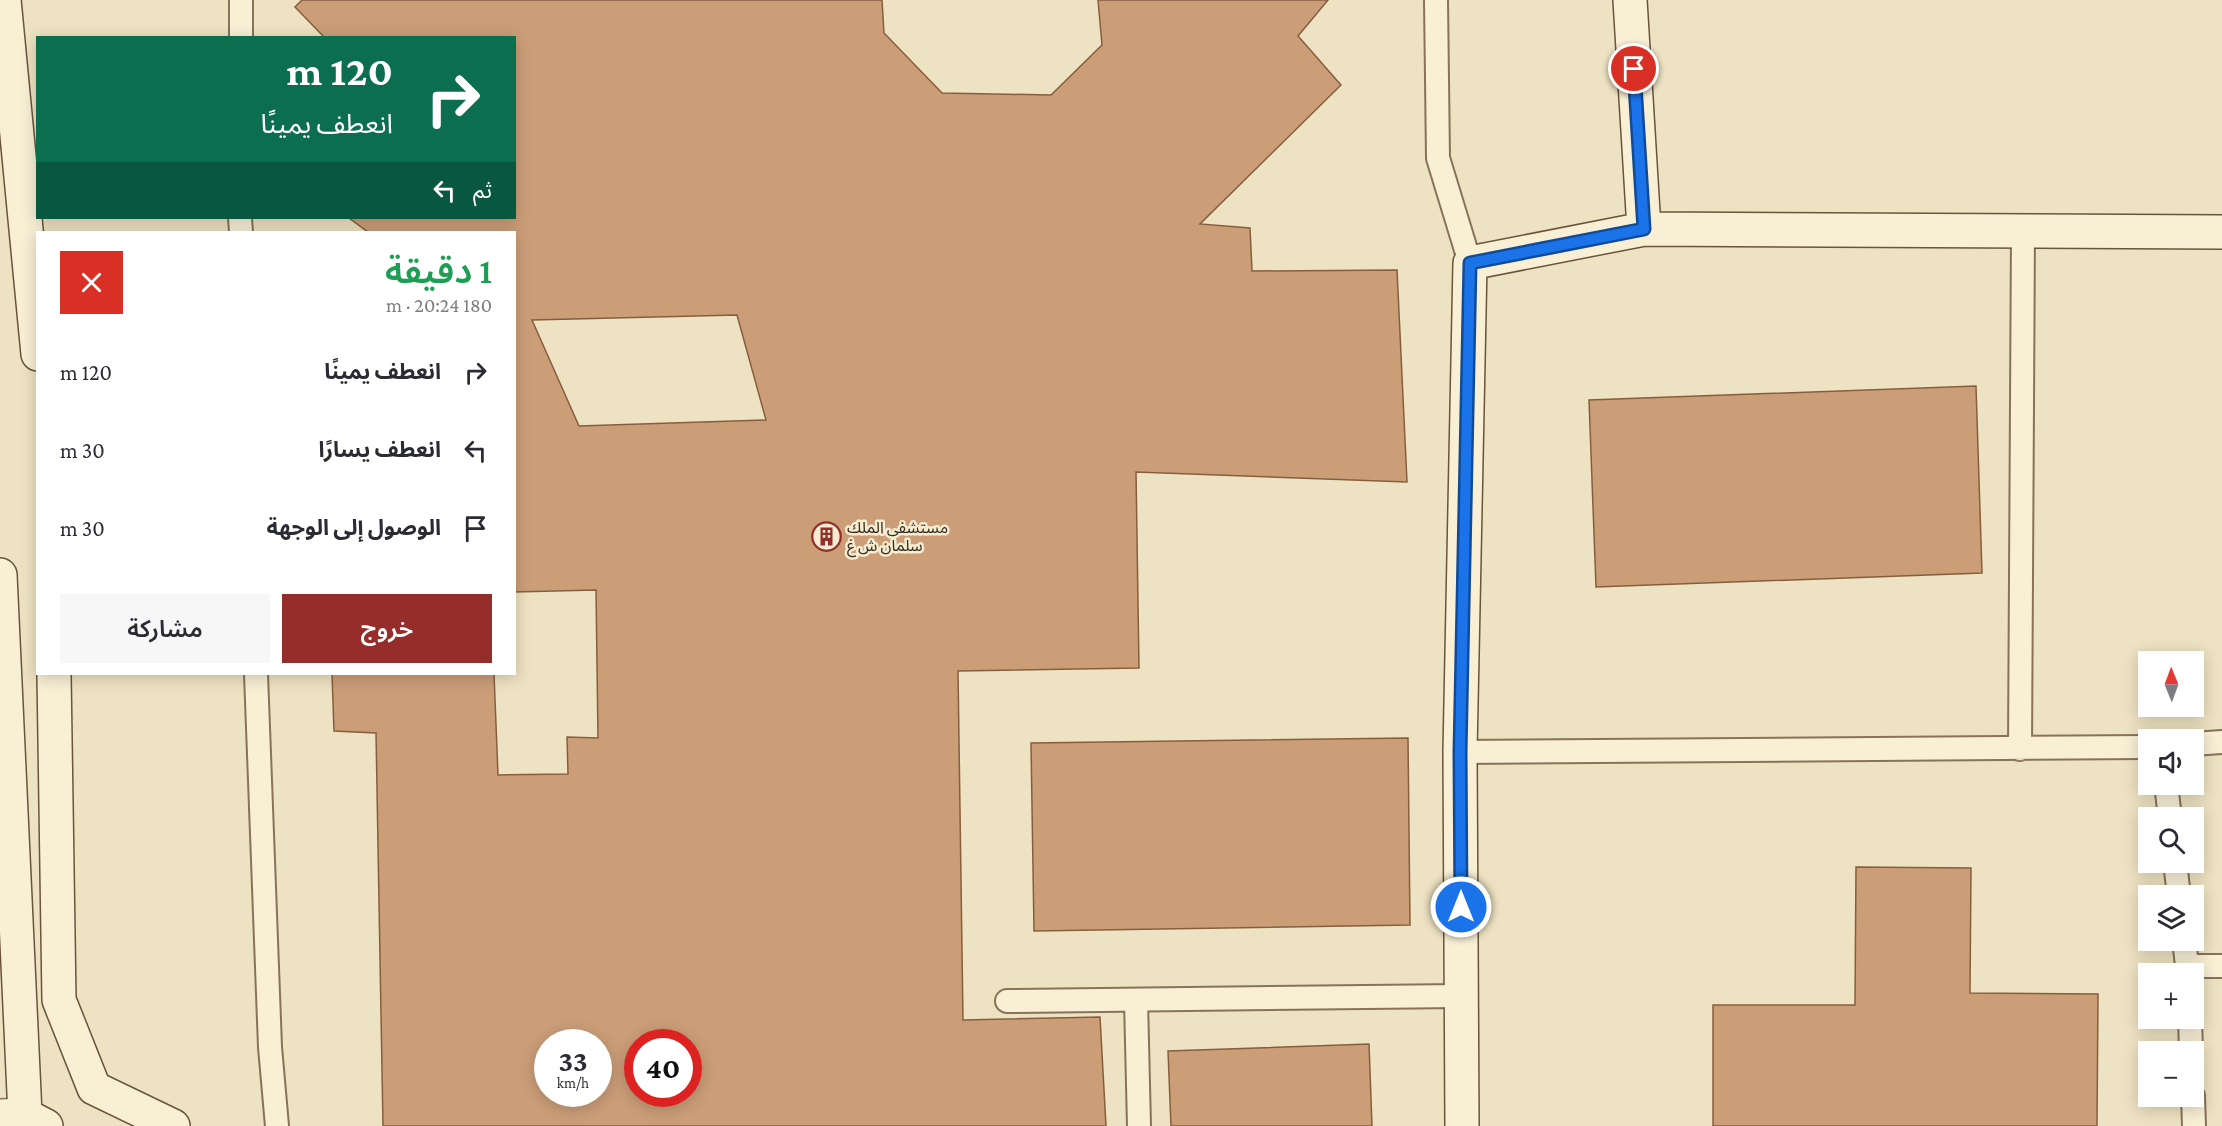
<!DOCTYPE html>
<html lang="ar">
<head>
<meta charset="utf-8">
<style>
  :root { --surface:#fff; --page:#f7f7f7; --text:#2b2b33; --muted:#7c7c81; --accent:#952d2a }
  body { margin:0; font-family:"Crimson Pro","Noto Sans Arabic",serif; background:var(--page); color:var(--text); direction:rtl; height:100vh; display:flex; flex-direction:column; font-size:22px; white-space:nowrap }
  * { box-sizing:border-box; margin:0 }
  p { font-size:20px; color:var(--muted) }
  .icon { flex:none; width:33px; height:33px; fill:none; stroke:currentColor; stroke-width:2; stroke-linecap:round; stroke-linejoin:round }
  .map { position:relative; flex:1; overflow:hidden; direction:ltr }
  .drawer { position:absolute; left:36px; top:231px; width:480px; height:444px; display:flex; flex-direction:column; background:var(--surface); border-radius:0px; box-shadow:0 3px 15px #0003; direction:rtl }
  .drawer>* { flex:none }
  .top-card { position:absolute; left:36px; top:36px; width:480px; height:183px; border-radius:0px; box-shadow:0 3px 15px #0003; direction:rtl; background:#0b6e4f; color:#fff; overflow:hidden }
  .needle { width:39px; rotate:359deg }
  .fabs { position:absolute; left:2138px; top:651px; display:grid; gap:12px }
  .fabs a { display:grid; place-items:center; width:66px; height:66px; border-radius:0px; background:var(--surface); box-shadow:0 3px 15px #0003; font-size:30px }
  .speed { position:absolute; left:534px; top:1029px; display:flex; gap:12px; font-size:30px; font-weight:700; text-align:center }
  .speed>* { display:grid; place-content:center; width:78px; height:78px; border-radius:50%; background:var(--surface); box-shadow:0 3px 15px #0003; line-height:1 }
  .speed small { font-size:15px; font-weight:400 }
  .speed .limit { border:9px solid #d22; background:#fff; color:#111 }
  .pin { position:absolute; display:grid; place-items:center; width:51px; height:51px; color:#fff; margin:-26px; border:3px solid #fff; border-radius:50%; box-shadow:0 2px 6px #0007 }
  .me { position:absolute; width:66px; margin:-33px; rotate:0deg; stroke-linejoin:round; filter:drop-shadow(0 0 4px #0008) }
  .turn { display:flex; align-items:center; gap:21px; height:126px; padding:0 24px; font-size:27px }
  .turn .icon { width:78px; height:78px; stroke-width:2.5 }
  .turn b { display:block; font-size:42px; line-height:51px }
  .then { display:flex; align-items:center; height:57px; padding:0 24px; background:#0003; gap:12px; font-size:22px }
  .round { display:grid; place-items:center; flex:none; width:63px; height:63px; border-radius:0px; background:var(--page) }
  .headline { display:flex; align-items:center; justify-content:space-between; height:102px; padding:0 24px }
  h1 { font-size:36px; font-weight:600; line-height:45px; color:#1e9e55 }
  .cta { display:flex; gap:12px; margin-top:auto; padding:12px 24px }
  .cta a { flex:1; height:69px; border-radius:0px; background:var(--accent); color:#fff; font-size:24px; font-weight:600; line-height:69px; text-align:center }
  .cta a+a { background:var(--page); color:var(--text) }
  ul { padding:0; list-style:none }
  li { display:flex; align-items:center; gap:18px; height:78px; padding:0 24px }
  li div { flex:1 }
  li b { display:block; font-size:22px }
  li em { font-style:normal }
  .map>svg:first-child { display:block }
</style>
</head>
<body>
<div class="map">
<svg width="2222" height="1126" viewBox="0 0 2222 1126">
  <rect width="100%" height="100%" fill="#ede2c1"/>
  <path fill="#cb9e78" stroke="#865e3f" stroke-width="1.5" fill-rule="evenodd" d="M302,0H882L884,33L942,93L1051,95L1102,45L1098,0H1328L1298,36L1341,85L1200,224L1250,228L1252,271L1397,270L1407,482L1136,472L1139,668L958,671L963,1020L1100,1017L1106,1126H383L376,733L334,731L332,674H494L498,775L568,774L567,737L598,738L596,590L514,592V232H368L349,218H514V38H325L295,7ZM737,315L766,420L579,426L532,320ZM548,1042H598V1094H548ZM638,1042H688V1094H638Z
    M1976,386L1982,573L1596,587L1589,400Z
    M1408,738L1410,925L1034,931L1031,743Z
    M1856,867L1971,868L1970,993L2098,994L2097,1126H1713V1005H1855Z
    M1369,1044L1372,1126H1171L1168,1051Z"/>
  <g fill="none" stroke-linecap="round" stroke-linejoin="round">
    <defs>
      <path id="lane" d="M1436,0L1438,158L1470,263
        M241,38V0
        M240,218L241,232
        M256,674L270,1047L277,1126
        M2193,744L2222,742
        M2020,749L2023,231
        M1460,752L2148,747
        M2166,784L2170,818
        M2175,862L2179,896
        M2184,940L2188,974
        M2187,966H2222
        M1136,1000L1139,1126
        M1007,1001L1461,996
        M2190,1018L2191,1052
        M2193,1096L2194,1126"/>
      <path id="street" d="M0,1116L25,1115"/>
      <path id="secondary" d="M4,0L38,354
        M1630,0L1644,229
        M0,575L25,1115L46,1126
        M54,674L59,1000L94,1088L173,1126
        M1462,1126L1460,752L1470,263L1644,229L2222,232"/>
    </defs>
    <use href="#lane" stroke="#877359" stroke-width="26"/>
    <use href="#street" stroke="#877359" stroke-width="36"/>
    <use href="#secondary" stroke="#69543c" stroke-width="36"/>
    <use href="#lane" stroke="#f8efd5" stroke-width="22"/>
    <use href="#street" stroke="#f8efd5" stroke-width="33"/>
    <use href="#secondary" stroke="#f8efd5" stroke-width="33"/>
  </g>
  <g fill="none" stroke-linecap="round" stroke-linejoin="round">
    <defs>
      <path id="route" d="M1461,907L1460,752L1470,263L1644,229L1634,69"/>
    </defs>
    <use href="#route" stroke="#114b97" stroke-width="15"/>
    <use href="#route" stroke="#1a73e8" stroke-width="10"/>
  </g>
  <defs>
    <symbol id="building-ring" viewBox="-11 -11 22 22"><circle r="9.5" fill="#f5ecd1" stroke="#952d2a" stroke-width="1.5"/><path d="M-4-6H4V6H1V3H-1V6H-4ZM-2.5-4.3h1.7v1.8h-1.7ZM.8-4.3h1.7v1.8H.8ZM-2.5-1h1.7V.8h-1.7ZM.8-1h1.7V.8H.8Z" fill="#952d2a"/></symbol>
  </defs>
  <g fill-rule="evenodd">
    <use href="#building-ring" x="810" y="520" width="33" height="33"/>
  </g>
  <g text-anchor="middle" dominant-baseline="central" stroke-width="5" stroke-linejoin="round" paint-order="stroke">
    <g font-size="16" fill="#372b1d" stroke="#f5ecd1" text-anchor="start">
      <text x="847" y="527">مستشفى الملك<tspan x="847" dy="18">سلمان ش غ</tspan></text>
    </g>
  </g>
</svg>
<div class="fabs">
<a><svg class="needle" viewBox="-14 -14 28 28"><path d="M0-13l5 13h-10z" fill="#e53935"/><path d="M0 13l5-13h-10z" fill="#7c7c81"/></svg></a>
<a><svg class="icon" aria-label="sound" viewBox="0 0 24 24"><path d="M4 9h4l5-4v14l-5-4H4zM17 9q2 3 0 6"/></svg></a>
<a><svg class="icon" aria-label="search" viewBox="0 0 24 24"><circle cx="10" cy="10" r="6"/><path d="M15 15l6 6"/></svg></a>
<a><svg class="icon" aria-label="layers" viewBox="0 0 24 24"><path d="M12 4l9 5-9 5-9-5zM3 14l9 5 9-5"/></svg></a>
<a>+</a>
<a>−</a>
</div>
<div class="speed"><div>33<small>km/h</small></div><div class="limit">40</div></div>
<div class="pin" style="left:1634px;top:69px;background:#d93025"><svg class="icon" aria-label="arrive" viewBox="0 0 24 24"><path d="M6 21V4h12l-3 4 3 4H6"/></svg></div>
<svg class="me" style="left:1461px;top:907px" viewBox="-20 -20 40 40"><circle r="17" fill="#1a73e8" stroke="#fff" stroke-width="3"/><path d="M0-11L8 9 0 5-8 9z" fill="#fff"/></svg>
<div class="top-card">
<div class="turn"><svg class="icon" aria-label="right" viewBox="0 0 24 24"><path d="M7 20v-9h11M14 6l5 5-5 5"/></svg><div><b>120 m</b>انعطف يمينًا</div></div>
<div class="then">ثم<svg class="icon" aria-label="left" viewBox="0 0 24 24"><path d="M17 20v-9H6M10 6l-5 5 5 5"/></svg></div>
</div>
<section class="drawer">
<div class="headline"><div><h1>1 دقيقة</h1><p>180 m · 20:24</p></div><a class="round" style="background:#d93025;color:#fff"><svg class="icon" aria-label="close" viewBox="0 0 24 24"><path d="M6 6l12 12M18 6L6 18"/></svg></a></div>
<ul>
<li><svg class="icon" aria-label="right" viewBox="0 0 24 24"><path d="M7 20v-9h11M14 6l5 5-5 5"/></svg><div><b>انعطف يمينًا</b></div><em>120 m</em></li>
<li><svg class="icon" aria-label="left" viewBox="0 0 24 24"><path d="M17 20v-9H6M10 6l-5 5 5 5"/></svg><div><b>انعطف يسارًا</b></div><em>30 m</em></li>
<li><svg class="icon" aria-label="arrive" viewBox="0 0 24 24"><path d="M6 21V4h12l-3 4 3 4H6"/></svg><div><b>الوصول إلى الوجهة</b></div><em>30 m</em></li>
</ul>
<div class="cta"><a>خروج</a><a>مشاركة</a></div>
</section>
</div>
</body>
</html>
